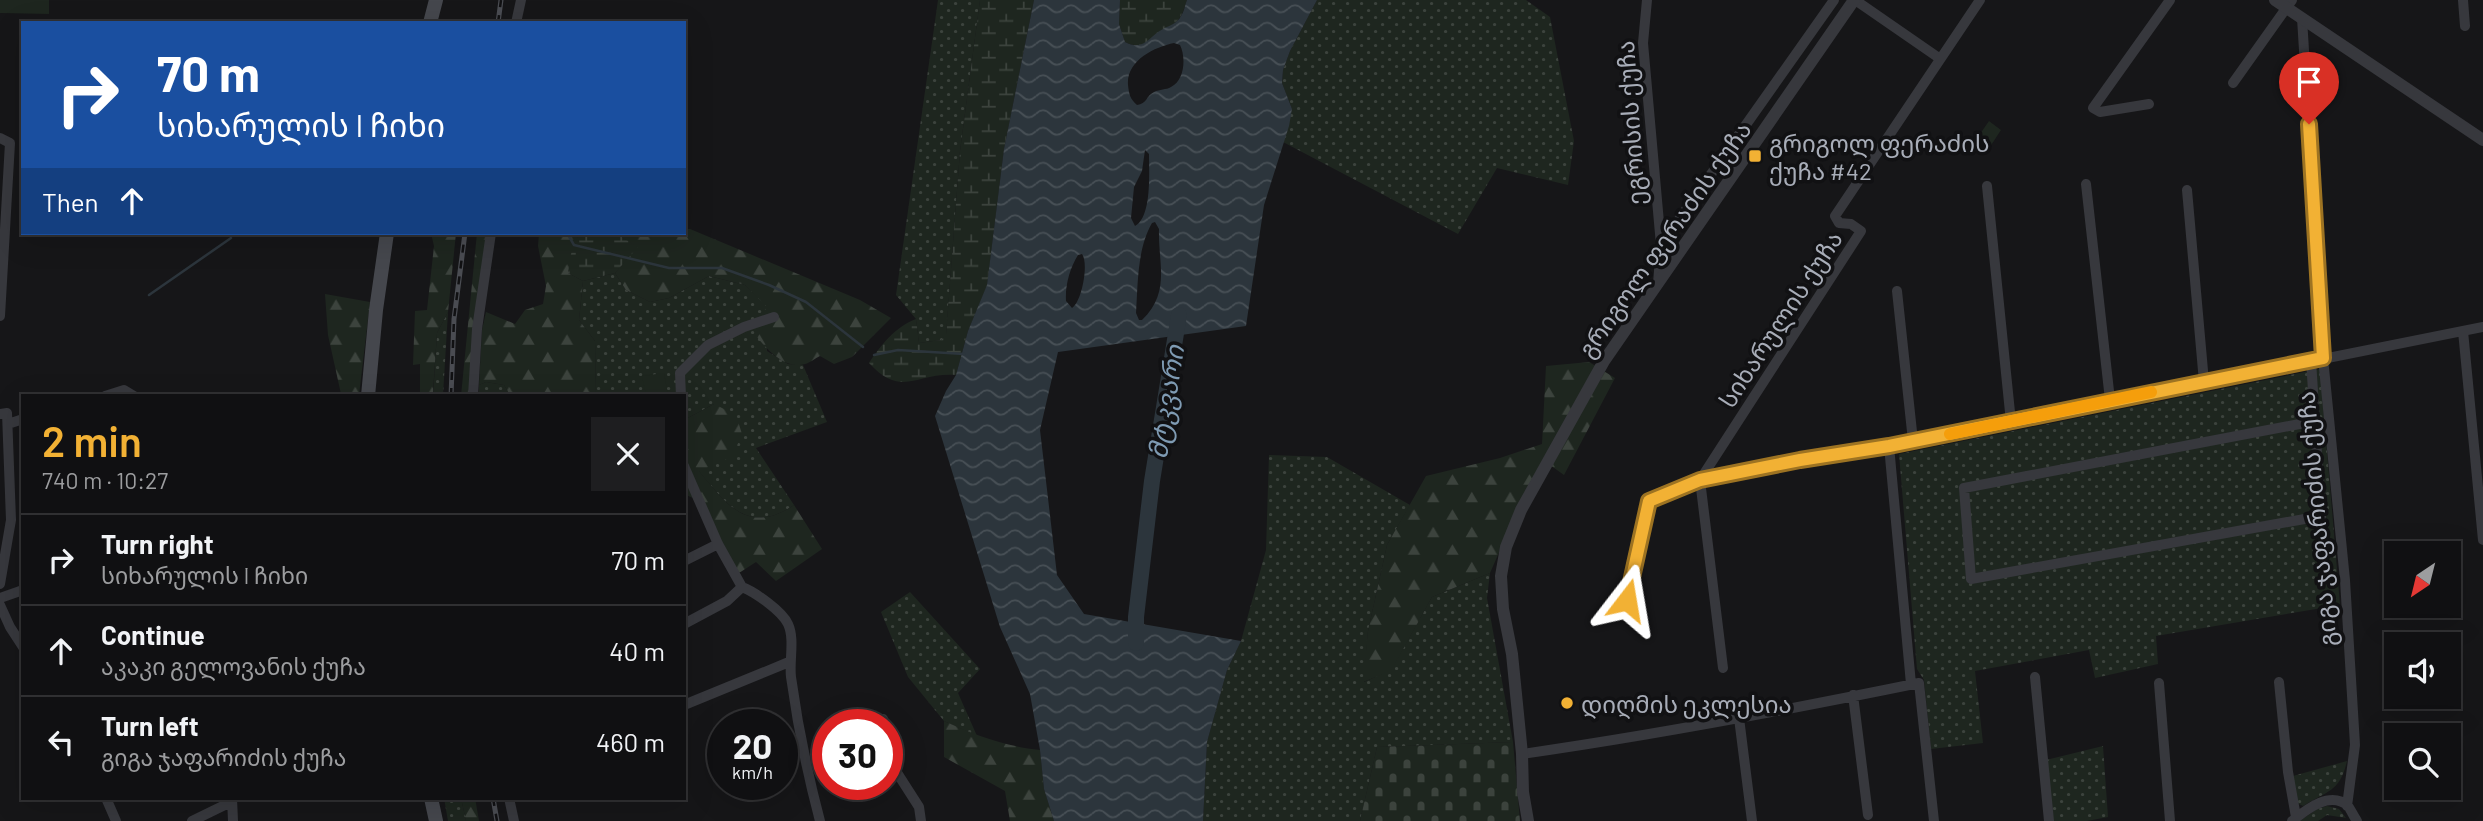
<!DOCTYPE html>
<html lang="en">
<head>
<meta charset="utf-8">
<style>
  :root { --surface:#101012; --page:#1e1e20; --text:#f1f3f6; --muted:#9c9d9f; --line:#303032; --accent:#f2b134 }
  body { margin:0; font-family:Barlow,"Noto Sans Georgian",sans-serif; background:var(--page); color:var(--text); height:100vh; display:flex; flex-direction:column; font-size:26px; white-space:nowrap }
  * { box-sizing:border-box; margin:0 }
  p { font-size:23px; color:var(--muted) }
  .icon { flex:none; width:38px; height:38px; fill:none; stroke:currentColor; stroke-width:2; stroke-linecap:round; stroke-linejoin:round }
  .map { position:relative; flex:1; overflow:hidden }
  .drawer { position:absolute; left:21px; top:394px; width:665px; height:406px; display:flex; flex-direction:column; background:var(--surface); border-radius:0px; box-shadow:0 7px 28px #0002,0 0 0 2px var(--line) }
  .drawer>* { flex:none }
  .hud { position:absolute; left:21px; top:21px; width:665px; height:214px; border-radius:0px; box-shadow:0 7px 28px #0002,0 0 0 2px var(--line); background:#1a4fa0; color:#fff; overflow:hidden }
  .needle { width:46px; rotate:215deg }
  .fabs { position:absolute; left:2384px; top:541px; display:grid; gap:14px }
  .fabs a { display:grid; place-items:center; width:77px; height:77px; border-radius:0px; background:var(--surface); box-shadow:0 7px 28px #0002,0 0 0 2px var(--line); font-size:35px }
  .speed { position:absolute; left:707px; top:709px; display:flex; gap:14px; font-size:35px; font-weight:700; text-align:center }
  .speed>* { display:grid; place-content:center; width:91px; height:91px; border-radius:50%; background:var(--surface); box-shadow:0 7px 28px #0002,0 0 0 2px var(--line); line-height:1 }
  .speed small { font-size:18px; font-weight:400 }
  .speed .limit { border:10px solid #d22; background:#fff; color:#111 }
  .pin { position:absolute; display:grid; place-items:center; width:60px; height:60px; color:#fff; margin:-72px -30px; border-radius:50% 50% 50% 0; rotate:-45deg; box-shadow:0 0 7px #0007 }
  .pin .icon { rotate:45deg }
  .me { position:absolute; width:77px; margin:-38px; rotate:14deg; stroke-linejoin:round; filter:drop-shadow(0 0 5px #0008) }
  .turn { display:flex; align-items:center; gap:24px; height:147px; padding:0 21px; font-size:32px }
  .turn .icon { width:91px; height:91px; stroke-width:2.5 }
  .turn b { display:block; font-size:49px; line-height:60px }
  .then { display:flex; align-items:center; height:66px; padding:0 21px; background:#0003; gap:14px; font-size:26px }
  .round { display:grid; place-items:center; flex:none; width:74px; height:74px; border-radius:0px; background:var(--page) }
  .overview { display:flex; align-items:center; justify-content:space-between; height:119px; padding:0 21px }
  h1 { font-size:42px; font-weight:600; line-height:52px; color:var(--accent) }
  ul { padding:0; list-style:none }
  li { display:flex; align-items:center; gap:21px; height:91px; padding:0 21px; border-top:2px solid var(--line) }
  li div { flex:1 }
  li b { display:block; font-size:26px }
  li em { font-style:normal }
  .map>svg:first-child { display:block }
</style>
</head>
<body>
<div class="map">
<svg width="2483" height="821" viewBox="0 0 2483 821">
  <defs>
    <pattern id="grass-dots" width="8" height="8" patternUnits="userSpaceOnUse" patternTransform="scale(1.75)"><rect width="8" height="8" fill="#1e261f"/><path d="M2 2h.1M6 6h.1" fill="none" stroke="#3c433d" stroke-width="1.8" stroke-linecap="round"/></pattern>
    <pattern id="forest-firs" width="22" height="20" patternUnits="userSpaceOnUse" patternTransform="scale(1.75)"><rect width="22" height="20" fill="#1e261f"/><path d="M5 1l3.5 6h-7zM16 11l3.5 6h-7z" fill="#3c433d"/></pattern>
    <pattern id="wetland-marsh" width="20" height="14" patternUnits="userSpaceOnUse" patternTransform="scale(1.75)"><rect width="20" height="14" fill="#1e261f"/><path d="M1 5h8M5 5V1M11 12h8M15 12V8" fill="none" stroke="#3c433d"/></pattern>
    <pattern id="cemetery-stones" width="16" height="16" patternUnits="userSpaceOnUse" patternTransform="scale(1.75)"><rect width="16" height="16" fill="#1e261f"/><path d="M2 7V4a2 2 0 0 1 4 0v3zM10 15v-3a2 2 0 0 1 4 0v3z" fill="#3c433d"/></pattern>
    <pattern id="water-waves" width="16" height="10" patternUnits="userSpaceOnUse" patternTransform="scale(1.75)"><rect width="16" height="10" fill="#2c353c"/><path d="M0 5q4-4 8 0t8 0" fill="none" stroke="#485056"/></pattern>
  </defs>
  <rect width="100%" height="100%" fill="#161618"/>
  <path fill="url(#grass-dots)" d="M938,0H980L960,151L946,336L941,340L919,343L916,319L896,295Z
    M1317,0H1526L1550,17L1574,141L1568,185L1497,168L1458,234L1283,142L1292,109L1282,83L1283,70L1290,51Z
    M615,273L626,290L650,302L669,298L709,276L745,285L767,306V351L788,364L803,365L827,422L756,448L794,505C748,536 726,504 698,470L713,464L714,404L684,420V396L596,395L595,341L579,320L583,281Z
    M448,312L443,395L433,396L437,333Z
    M2320,369L2340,605L2156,636L2158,664L2095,678L2089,650L1975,671L1983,743L1931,749L1924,680L1917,669L1899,454Z
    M486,382L504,385L510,395L479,396V385Z
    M1269,455L1327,457L1410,505L1387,545L1368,631L1364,682L1391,670L1432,597L1490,573L1487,598L1513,742L1377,747L1360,821H1203L1207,742L1227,670L1241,641L1266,550Z
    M910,592L980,669L958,693L977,736L944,721L908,677L881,612Z
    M2103,746L2108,817L2087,821H2053L2046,760Z
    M2347,761C2340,792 2327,791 2303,806L2297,803L2293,776Z
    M444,798H461L466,821H448Z
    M2327,806L2339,809L2346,818L2327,815L2318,821H2300L2317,809Z"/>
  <path fill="url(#forest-firs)" d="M684,229H690L860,300L891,318L852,357L834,364L820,356C815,358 810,363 805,364C786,370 768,351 757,337L766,306L745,285L709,276L669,298L650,302L626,290L615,273L637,247L615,233H684Z
    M431,233H456L448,312L437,333L433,392V395H420V364L413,365L415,311L427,310L434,246Z
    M477,233H487L471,395L461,396Z
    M539,233H579L568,273L583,281L579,320L595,341L596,395H510L504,385L486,382L479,385L482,330L486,312L515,324L525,310L543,304L546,286L538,246Z
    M325,294L370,302L359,395L341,394L328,335Z
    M1589,362L1615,378L1564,475L1543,460L1527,488L1490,573L1432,597L1391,671L1363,682L1368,631L1387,545L1426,476L1500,458L1542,444L1546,366Z
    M714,404L736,415L742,434L732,457L699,471C726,504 748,536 794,505L822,549L776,581L756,562L739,573L722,545L704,503L684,494V420Z
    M944,721C977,736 1004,746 1040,750L1044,789L1054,821H1010L1005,791L944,757Z
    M461,798H475L479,821H466Z"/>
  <path fill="url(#wetland-marsh)" d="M980,0H1034L1004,149L987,286L968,331L956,375C916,372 902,399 869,363C880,346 896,326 916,319L919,343L941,340L946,335L960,151Z
    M1120,0H1187C1183,12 1181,21 1169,27C1163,30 1164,28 1159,32C1148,42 1141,50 1125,42L1119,24Z
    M579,233H615L638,247L615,273L583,281L568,273L571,254Z"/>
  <path fill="url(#cemetery-stones)" d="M1513,742L1520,821H1360L1377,747Z"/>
  <path fill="#1e261f" d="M0,0H49V14L0,13Z
    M1989,121L2001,130L1986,153L1973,144Z
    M664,373L668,395H646L642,376Z"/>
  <path fill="url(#water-waves)" fill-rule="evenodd" d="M1034,0H1120L1119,24L1125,42C1144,52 1149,36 1163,29C1170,25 1177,24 1181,16C1184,12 1185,5 1187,0H1317L1290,51L1283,70L1282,83L1292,109L1289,126L1264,205L1246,326L1058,352L1040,430L1057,575L1084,614L1241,641L1227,670L1207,742L1203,821H1054L1044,789L1040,750L1030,694L1000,627L935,416L946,391L956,375L968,331L987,285L1004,149ZM1174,43L1180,45C1186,57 1185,80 1171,87C1166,90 1160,89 1154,92C1146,96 1147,104 1137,105C1130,99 1129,94 1128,85C1126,61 1154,47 1174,43ZM1145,150L1149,154C1149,172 1152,217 1135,226L1131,218L1134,187L1142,171ZM1155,222L1159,229C1158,264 1171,292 1142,320H1139L1136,313C1138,284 1137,249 1152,223ZM1082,254C1089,263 1082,302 1072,308L1066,301C1065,285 1070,268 1078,255Z"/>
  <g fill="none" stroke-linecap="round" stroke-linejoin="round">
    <path stroke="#2c353c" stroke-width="2.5" d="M567,233L574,245L669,268H722L769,285L806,302L863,347
      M149,295L231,238
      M874,355L898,350L964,354"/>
    <path stroke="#2c353c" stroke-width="16" d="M1136,643V617L1152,481L1179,315"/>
    <path stroke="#37383d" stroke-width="10" d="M1647,0L1643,43L1661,245L1658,284
      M1855,0L1939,58
      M2463,0L2465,26
      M2302,18L2323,358L2345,580L2355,745L2347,806
      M516,23L521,0
      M2233,83L2292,0
      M2149,104L2100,112L2093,108L2170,0
      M0,138L10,143L0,316
      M2086,184L2110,400
      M1987,186L2011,422
      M2187,190L2204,382
      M1661,245L1834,0
      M1897,291L1913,441
      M2463,331L2483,540
      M2311,360L2321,516L1971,579L1964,488L2315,421
      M105,396L124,390L134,396
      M473,396L477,329L491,233
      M681,396L680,373L708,345L744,327L774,317
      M0,414L7,413L11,520L0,584
      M8,424L23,419
      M1889,446L1911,684
      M684,466L718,544L742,587C755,592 782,611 788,624C795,639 789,661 791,677C798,728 807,772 820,821
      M684,561L718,544
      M0,598L23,590
      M1627,600L1649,501L1700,480L1800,460L1889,446L2483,327
      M0,605L10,627L23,647
      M684,624L727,601L742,587
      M1723,668L1700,480L1861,231L1851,224L1839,223L1835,216L1980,0
      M2035,677L2049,821
      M2279,682L2288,772L2296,817
      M2159,683L2170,821
      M1853,695L1868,815
      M684,705L789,662
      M1739,718L1752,821
      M882,724L883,719
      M782,747L799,739
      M1522,754C1655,735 1787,710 1919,683L1934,821
      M887,757L919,807L921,821
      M106,798L116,821
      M232,798L233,821
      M509,798L514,821
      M192,821L231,802
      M2292,821C2306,810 2330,790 2348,806C2351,810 2354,817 2357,821"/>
    <path stroke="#37383d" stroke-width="12" d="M2275,0L2483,140
      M1528,821L1523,792L1522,754L1512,654L1503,609L1501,576L1506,547L1521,510L1604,361L1854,0"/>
    <path stroke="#45474d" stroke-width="14" d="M430,23L436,0
      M368,396L376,310L387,233
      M431,798L436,821"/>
    <defs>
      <path id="rail" d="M498,23L501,0
        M451,396L454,319L465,233
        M493,798L497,821"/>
    </defs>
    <use href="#rail" stroke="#4a4c52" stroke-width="5"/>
    <use href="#rail" stroke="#111113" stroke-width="2.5" stroke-dasharray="8" stroke-linecap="butt"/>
  </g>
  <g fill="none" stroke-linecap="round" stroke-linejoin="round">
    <defs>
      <path id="route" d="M1627,600L1649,501L1700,480L1800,460L1889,446L2323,358L2309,124"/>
    </defs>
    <use href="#route" stroke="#9d7322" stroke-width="18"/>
    <use href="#route" stroke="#f2b134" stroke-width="12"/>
    <path stroke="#f59e0b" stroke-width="12" d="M1950,434L2151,392"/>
  </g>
  <g fill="#f2b134" stroke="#111113" stroke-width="2.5">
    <rect x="1748" y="149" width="14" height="14" rx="3.5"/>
    <circle cx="1567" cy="703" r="7"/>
  </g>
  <g text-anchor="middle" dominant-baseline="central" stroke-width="7" stroke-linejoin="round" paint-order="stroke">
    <g font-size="24" fill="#a8adb8" stroke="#111113">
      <text transform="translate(1630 123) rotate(-94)">ეგრისის ქუჩა</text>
      <text transform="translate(1664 239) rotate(-55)">გრიგოლ ფერაძის ქუჩა</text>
      <text transform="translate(1780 319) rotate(-57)">სიხარულის ქუჩა</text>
      <text transform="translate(2316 519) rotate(-95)">გიგა ჯაფარიძის ქუჩა</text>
    </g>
    <g font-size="24" fill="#a8adb8" stroke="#111113" text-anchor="start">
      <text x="1769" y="142">გრიგოლ ფერაძის<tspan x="1769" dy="28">ქუჩა #42</tspan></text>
      <text x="1581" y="703">დიღმის ეკლესია</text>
    </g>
    <g font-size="26" font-style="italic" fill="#7f9bb3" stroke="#111113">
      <text transform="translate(1165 402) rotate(-81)">მტკვარი</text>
    </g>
  </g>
</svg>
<div class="fabs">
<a><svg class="needle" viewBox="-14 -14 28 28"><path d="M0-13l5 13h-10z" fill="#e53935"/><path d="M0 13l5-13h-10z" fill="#9c9d9f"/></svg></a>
<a><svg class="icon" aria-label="sound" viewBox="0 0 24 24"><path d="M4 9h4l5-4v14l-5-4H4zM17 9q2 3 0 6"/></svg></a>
<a><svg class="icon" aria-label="search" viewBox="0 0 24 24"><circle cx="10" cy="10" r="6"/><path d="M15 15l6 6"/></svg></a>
</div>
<div class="speed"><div>20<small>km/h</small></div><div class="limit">30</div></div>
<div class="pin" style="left:2309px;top:124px;background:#d93025"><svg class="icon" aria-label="arrive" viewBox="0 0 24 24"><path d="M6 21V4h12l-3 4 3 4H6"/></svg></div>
<svg class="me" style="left:1627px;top:600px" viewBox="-20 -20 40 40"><path d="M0-17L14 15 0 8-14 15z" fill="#f2b134" stroke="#fff" stroke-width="4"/></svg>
<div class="hud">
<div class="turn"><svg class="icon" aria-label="right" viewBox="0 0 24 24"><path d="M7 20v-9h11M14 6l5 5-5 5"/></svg><div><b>70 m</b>სიხარულის I ჩიხი</div></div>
<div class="then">Then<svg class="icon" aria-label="ahead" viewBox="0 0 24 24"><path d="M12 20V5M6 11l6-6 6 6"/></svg></div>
</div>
<section class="drawer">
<div class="overview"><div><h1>2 min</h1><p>740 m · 10:27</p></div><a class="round"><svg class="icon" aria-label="close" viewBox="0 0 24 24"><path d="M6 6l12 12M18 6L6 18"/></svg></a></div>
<ul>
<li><svg class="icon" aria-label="right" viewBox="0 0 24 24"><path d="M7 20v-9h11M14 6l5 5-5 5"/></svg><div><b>Turn right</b><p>სიხარულის I ჩიხი</p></div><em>70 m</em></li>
<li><svg class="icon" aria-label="ahead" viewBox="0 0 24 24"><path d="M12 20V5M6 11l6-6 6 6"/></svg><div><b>Continue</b><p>აკაკი გელოვანის ქუჩა</p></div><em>40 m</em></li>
<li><svg class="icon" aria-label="left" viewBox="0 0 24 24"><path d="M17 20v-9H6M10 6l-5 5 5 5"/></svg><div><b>Turn left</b><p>გიგა ჯაფარიძის ქუჩა</p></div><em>460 m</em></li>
</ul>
</section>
</div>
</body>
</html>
